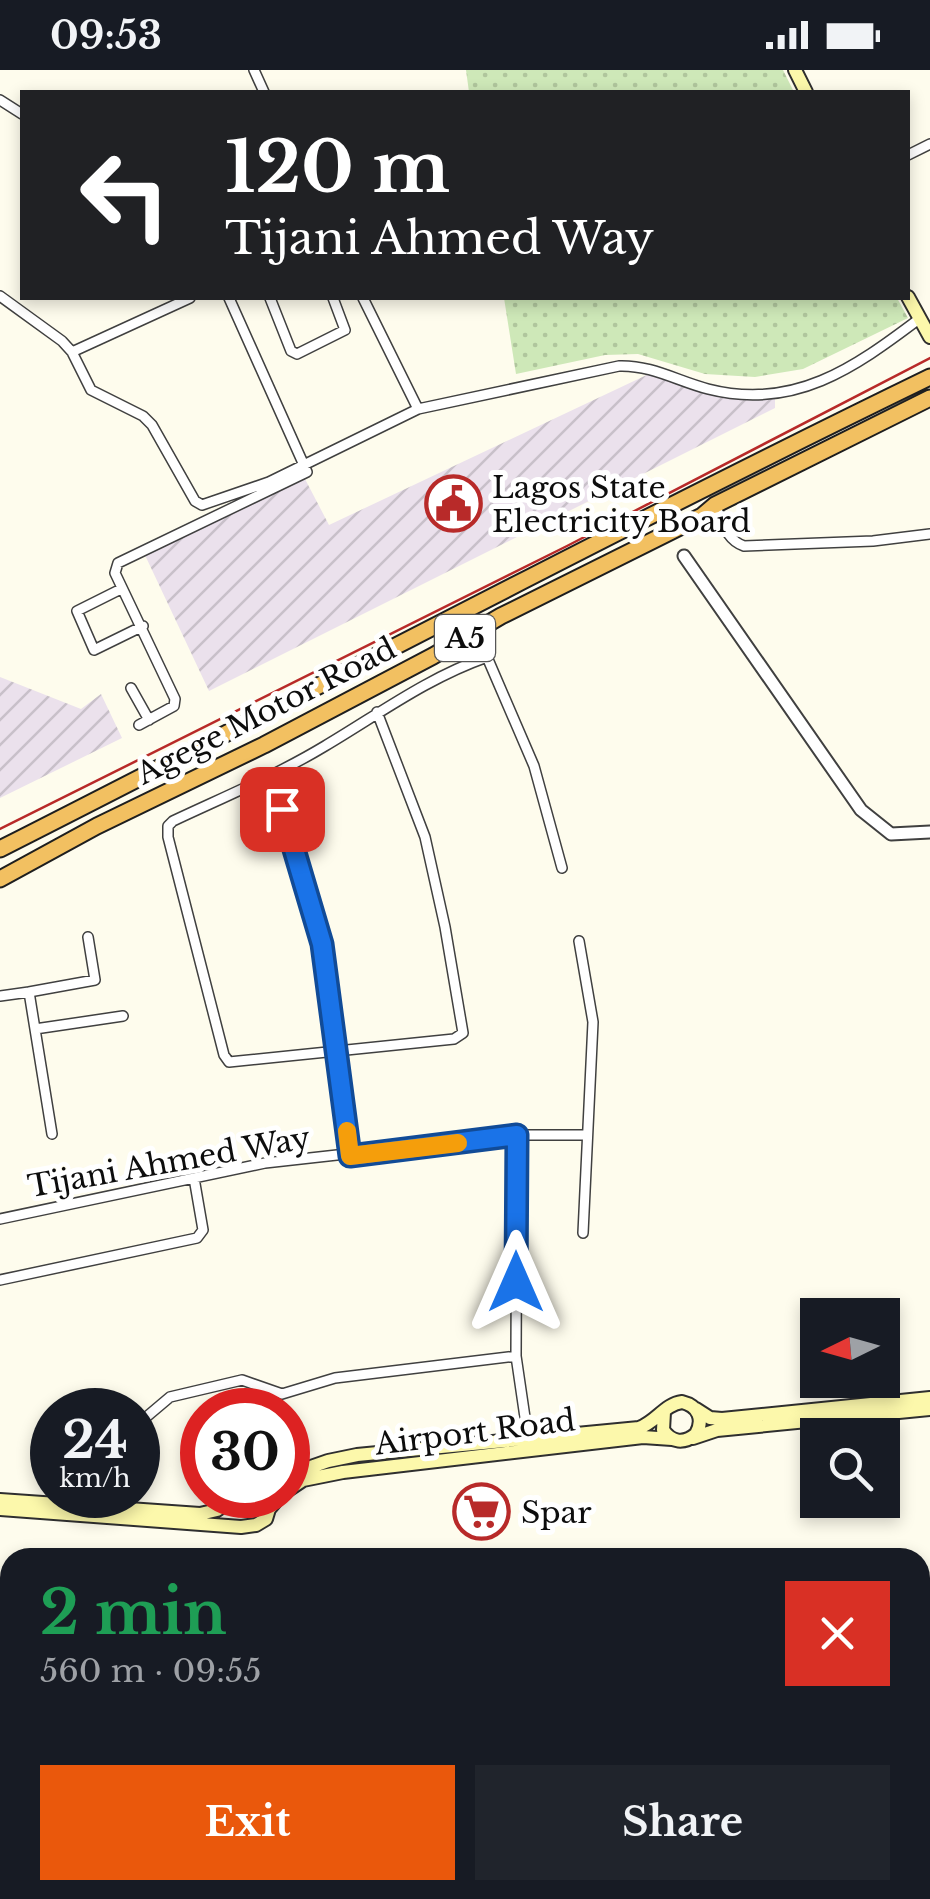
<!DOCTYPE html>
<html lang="en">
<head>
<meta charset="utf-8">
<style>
  :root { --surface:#171b24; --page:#20242c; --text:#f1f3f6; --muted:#9ea1a6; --accent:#ea580c }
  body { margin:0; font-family:"Libre Baskerville",serif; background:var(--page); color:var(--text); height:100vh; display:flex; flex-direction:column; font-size:38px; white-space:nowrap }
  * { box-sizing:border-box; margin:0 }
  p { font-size:32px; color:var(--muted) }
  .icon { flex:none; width:55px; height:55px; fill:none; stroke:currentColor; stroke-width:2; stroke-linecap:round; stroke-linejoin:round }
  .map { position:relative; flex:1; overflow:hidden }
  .side { position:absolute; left:0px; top:1478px; width:930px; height:352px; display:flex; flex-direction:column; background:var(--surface); border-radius:30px 30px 0 0; box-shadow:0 5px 15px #0003 }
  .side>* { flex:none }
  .banner { position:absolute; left:20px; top:20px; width:890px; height:210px; border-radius:0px; box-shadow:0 5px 15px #0003; background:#202124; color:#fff; overflow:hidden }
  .needle { width:65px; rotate:265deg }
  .fabs { position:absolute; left:800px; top:1228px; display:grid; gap:20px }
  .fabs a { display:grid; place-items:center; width:100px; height:100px; border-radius:0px; background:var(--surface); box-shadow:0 5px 15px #0003; font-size:50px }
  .speed { position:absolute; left:30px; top:1318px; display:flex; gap:20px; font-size:50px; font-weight:700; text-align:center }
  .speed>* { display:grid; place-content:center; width:130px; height:130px; border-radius:50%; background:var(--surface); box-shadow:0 5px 15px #0003; line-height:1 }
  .speed small { font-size:25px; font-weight:400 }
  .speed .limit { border:15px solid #d22; background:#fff; color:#111 }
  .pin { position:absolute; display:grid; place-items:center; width:85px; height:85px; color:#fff; margin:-42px; border-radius:20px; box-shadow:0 5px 15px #0006 }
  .me { position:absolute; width:110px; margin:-55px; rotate:0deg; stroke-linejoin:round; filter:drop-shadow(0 0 8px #0008) }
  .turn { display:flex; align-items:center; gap:35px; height:210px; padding:0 40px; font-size:45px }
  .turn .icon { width:130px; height:130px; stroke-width:2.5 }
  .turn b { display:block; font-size:70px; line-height:85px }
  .round { display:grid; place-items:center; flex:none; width:105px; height:105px; border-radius:0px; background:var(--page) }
  .overview { display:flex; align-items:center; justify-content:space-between; height:170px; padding:0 40px }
  h1 { font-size:60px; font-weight:700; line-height:75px; color:#1e9e55 }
  .button { display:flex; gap:20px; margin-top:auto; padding:20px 40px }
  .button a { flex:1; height:115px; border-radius:0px; background:var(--accent); color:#fff; font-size:40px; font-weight:700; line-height:115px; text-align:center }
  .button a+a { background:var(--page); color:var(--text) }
  .status { display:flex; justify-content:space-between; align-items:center; height:70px; padding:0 50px; background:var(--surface); direction:ltr }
  .status svg { height:28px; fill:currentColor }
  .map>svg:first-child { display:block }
</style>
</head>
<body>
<div class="status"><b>09:53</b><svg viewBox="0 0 49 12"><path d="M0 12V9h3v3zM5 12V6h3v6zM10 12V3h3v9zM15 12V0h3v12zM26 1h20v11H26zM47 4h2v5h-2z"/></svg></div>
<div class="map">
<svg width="930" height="1829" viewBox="0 0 930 1829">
  <defs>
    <pattern id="industrial-furrows" width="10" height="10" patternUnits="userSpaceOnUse" patternTransform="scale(2.5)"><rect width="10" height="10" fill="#ebe1ec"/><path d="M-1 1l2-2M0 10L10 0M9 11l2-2" fill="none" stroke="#c8c0c9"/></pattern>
    <pattern id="grass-dots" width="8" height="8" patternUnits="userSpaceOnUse" patternTransform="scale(2.5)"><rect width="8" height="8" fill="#cee8b8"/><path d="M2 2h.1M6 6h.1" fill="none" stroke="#b0c69d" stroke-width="1.8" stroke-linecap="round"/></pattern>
  </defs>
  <rect width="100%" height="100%" fill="#fefced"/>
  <path fill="url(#industrial-furrows)" d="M653,302L726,327L775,328V338L209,621L144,483L305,409L329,455Z
    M0,607L81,639L101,624L122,668L0,728Z"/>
  <path fill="url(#grass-dots)" d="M466,0H783L794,22H469Z
    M504,228H897L908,248L803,299L755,307L705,304L638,284L605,285L516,304Z"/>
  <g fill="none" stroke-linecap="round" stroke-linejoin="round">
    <path stroke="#db938b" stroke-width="22" d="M920,1807L930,1806
      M72,1820L73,1829
      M239,1820L240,1829
      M403,1820L407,1829
      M628,1829L644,1820
      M669,1829L785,1820"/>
    <defs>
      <path id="minor" d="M254,0L264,22
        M0,30L22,44
        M908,85L930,74
        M0,226L62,271L72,282L190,228
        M270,228L291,281L297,284L345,260L333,228
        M363,228L418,339
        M72,282L91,320L143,346L152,355L195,431L202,435L269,412L418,339L619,296C652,295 677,311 708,319C794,341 854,298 919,249
        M715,435C723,452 726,470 744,476L873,471L930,464
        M121,519L77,541L94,580L143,556
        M131,618L149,650
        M377,642L425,767L445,857L463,963L454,969L229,992L224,985L168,767V756L173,751C224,727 277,705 325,676C379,644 427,608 487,587L534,696L562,798
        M139,655L174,636L175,629L115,503L118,493L307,402L229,228
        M271,705L322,874L350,1086
        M579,871L593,952L583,1163
        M29,922L95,910L88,867
        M0,926L29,922L52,1064
        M35,959L123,946
        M517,1065L516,1286L528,1368
        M0,1149L265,1093L517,1065H586
        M0,1210L197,1168L203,1160L194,1108
        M138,1354L170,1327L242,1310L282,1324L335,1308L516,1286"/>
      <path id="tertiary" d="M684,486L861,740L891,764L930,762"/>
      <path id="secondary" d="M795,0L806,22
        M908,227L930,267
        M696,1339L710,1348L722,1349L930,1328
        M693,1368L717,1360L930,1339
        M288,1405L328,1391L357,1385L639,1358C656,1352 665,1334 682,1332C699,1336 704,1350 696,1364C684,1374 672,1373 663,1360L664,1342
        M288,1420L303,1410L343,1402L643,1367L672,1369
        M0,1430L200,1444L217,1440L238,1425
        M0,1439L241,1457L256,1455L266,1449L269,1439L281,1425"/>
      <path id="trunk" d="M0,779C310,622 617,459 930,307
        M0,809L97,756L264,675L433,586L501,546L702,446L715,435L930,328"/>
    </defs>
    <use href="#minor" stroke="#404040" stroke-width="12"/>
    <use href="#tertiary" stroke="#404040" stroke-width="15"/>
    <use href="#secondary" stroke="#2f2f2f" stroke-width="16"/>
    <use href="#trunk" stroke="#1e1e1e" stroke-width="19"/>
    <use href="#minor" stroke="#fff" stroke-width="9"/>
    <use href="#tertiary" stroke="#fff" stroke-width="11"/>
    <use href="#secondary" stroke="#fcf8ab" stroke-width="12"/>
    <use href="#trunk" stroke="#f2c061" stroke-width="15"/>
    <path stroke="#b82a29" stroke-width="2.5" d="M0,759L567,476L930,288"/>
  </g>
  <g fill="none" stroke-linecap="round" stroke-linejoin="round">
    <defs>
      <path id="route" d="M282,739L322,874L350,1086L517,1065L516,1212"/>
    </defs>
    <use href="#route" stroke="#114b97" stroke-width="25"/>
    <use href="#route" stroke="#1a73e8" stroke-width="18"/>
    <path stroke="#f59e0b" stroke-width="18" d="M347,1061L350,1086L458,1073"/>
  </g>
  <defs>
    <symbol id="civic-ring" viewBox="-11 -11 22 22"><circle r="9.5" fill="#fff" stroke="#b82a29" stroke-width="1.5"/><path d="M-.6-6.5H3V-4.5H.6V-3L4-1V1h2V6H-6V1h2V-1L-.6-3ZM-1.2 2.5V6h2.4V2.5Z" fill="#b82a29"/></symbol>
    <symbol id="supermarket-ring" viewBox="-11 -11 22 22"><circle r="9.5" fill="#fff" stroke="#b82a29" stroke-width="1.5"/><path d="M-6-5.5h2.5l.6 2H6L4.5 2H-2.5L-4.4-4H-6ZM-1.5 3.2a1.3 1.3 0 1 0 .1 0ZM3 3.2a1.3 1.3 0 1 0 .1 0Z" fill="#b82a29"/></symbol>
  </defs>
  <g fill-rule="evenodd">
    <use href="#civic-ring" x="422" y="402" width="63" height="63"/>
    <use href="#supermarket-ring" x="450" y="1410" width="63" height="63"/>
  </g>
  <g text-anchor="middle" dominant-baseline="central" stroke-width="10" stroke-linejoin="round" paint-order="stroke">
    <rect fill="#fff" stroke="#565656" stroke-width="2.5" x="435" y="545" width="60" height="46" rx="8"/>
    <g font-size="28" font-weight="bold" fill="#0d0d0d">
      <text x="465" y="568">A5</text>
    </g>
    <g font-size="30" fill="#0d0d0d" stroke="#fff" text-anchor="start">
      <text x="492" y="417">Lagos State<tspan x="492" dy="34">Electricity Board</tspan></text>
      <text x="521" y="1442">Spar</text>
    </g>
    <g font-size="30" fill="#0d0d0d" stroke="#fff">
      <text transform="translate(266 641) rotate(-27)">Agege Motor Road</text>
      <text transform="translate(169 1092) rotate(-10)">Tijani Ahmed Way</text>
      <text transform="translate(475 1362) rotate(-7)">Airport Road</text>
    </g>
  </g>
</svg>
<div class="fabs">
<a><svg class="needle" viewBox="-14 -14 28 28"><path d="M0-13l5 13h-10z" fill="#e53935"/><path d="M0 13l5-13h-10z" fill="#9ea1a6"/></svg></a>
<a><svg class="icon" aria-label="search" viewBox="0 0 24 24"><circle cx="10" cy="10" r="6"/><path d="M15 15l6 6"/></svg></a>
</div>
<div class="speed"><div>24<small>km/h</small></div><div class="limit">30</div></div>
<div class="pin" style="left:282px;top:739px;background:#d93025"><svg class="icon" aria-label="arrive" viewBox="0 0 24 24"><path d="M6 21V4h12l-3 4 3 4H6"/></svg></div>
<svg class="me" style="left:516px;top:1212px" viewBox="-20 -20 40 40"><path d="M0-17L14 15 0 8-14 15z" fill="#1a73e8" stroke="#fff" stroke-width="4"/></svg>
<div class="banner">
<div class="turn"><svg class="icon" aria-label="left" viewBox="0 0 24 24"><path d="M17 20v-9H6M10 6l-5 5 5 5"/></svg><div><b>120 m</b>Tijani Ahmed Way</div></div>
</div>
<section class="side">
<div class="overview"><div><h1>2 min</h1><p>560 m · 09:55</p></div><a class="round" style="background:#d93025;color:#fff"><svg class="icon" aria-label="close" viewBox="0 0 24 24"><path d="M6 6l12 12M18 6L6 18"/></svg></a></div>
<div class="button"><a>Exit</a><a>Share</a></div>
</section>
</div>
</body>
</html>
